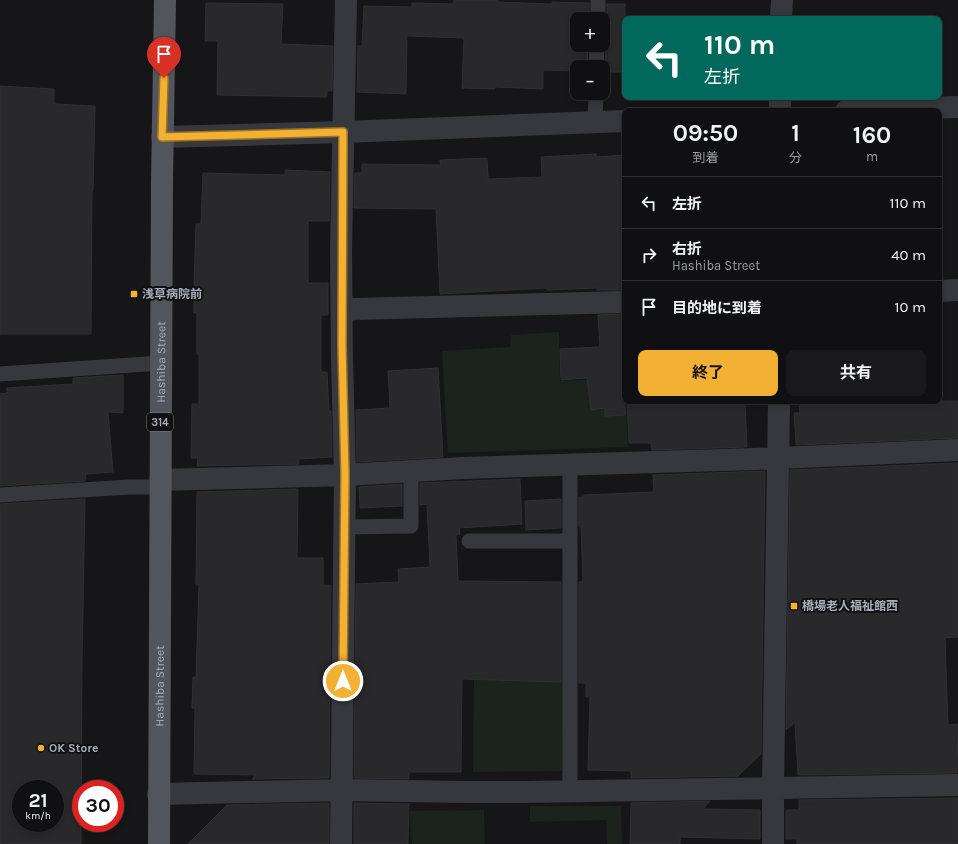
<!DOCTYPE html>
<html lang="ja">
<head>
<meta charset="utf-8">
<style>
  :root { --surface:#101012; --page:#19191b; --text:#f1f3f6; --muted:#9c9d9f; --line:#303032; --accent:#f2b134 }
  body { margin:0; font-family:Karla,"Noto Sans JP",sans-serif; background:var(--page); color:var(--text); height:100vh; display:flex; flex-direction:column; font-size:15px; white-space:nowrap }
  * { box-sizing:border-box; margin:0 }
  p { font-size:13px; color:var(--muted) }
  .icon { flex:none; width:22px; height:22px; fill:none; stroke:currentColor; stroke-width:2; stroke-linecap:round; stroke-linejoin:round }
  .map { position:relative; flex:1; overflow:hidden }
  .side { position:absolute; left:622px; top:108px; width:320px; height:296px; display:flex; flex-direction:column; background:var(--surface); border-radius:8px; box-shadow:0 2px 6px #0003,0 0 0 1px var(--line) }
  .side>* { flex:none }
  .banner { position:absolute; left:622px; top:16px; width:320px; height:84px; border-radius:8px; box-shadow:0 2px 6px #0003,0 0 0 1px var(--line); background:#00695c; color:#fff; overflow:hidden }
  .controls { position:absolute; left:570px; top:12px; display:grid; gap:8px }
  .controls a { display:grid; place-items:center; width:40px; height:40px; border-radius:8px; background:var(--surface); box-shadow:0 2px 6px #0003,0 0 0 1px var(--line); font-size:20px }
  .speed { position:absolute; left:12px; top:780px; display:flex; gap:8px; font-size:20px; font-weight:700; text-align:center }
  .speed>* { display:grid; place-content:center; width:52px; height:52px; border-radius:50%; background:var(--surface); box-shadow:0 2px 6px #0003,0 0 0 1px var(--line); line-height:1 }
  .speed small { font-size:10px; font-weight:400 }
  .speed .limit { border:6px solid #d22; background:#fff; color:#111 }
  .pin { position:absolute; display:grid; place-items:center; width:34px; height:34px; color:#fff; margin:-41px -17px; border-radius:50% 50% 50% 0; rotate:-45deg; box-shadow:0 0 4px #0007 }
  .pin .icon { rotate:45deg }
  .me { position:absolute; width:44px; margin:-22px; rotate:0deg; stroke-linejoin:round; filter:drop-shadow(0 0 3px #0008) }
  .turn { display:flex; align-items:center; gap:14px; height:84px; padding:0 16px; font-size:18px }
  .turn .icon { width:52px; height:52px; stroke-width:2.5 }
  .turn b { display:block; font-size:28px; line-height:34px }
  .eta { display:flex; justify-content:space-evenly; align-items:center; height:68px; text-align:center }
  .eta b { font-size:24px; font-weight:700; line-height:28px }
  .action { display:flex; gap:8px; margin-top:auto; padding:8px 16px }
  .action a { flex:1; height:46px; border-radius:8px; background:var(--accent); color:#111; font-size:16px; font-weight:700; line-height:46px; text-align:center }
  .action a+a { background:var(--page); color:var(--text) }
  ul { padding:0; list-style:none }
  li { display:flex; align-items:center; gap:12px; height:52px; padding:0 16px; border-top:1px solid var(--line) }
  li div { flex:1 }
  li b { display:block; font-size:15px }
  li em { font-style:normal }
  .map>svg:first-child { display:block }
</style>
</head>
<body>
<div class="map">
<svg width="958" height="844" viewBox="0 0 958 844">
  <rect width="100%" height="100%" fill="#161618"/>
  <path fill="#1c231d" d="M559,332L560,381L587,380L591,410L626,407L628,447L448,453L442,351L510,347L511,335Z
    M564,679L562,771L473,772L474,680Z
    M530,806H621L622,844H607L606,820L530,822Z
    M484,810L485,844H412L410,811Z"/>
  <path fill="#29292c" stroke="#303034" fill-rule="evenodd" d="M454,0H498L497,2L552,4V2L589,3V19H577V45H588L587,67H577V71L543,70V89L495,87V89L462,88L464,38L407,36L406,94L357,92L358,46H362L364,6L412,7V3L454,4Z
    M206,3L283,4L281,44L333,46L332,91H327V97L217,95L218,41H205Z
    M607,4H625V72H604L606,45L603,39V26L607,19Z
    M0,86L54,89V104L95,106L93,191H92L91,334H0Z
    M596,154V157L625,155V290H597V288L547,290V288L440,294L436,209L354,208L355,173H362V164L441,165L440,160L487,158L488,179L542,177L541,157Z
    M285,170L330,172L329,221H308V283H328V315H321V372H327L329,411H331L332,457L299,459V464L197,466L198,458H191L192,404H199V354H197V313H194V284L196,224H201L203,173L285,175Z
    M625,314V415L605,416V408L591,410L587,378L561,380L560,349L600,347L598,315Z
    M438,368L443,457L357,462L356,410L390,408L388,371Z
    M123,375V413L108,412L113,472L86,474L85,481L0,486V394L7,393V388L73,384V378Z
    M627,401H745L747,447L652,450L651,443H629Z
    M799,401H958V438L796,445L794,413H800Z
    M958,463V637L945,638L948,725L958,724L957,773L798,775L795,722L786,730L790,470Z
    M765,471L761,754L738,776L631,778V771L588,770L590,697H586V683H579V582H583L581,527H579V497H584V495L654,492L653,475Z
    M520,479L522,524L459,528L460,534L456,535L458,581L561,582V682L462,679L461,772H409V779L354,778L356,584L399,582L398,569L430,567L427,504L420,505V483Z
    M402,484V506L360,508L359,487Z
    M298,489L297,558H323V585H331L329,778L252,779L256,775L194,774L195,708H192L193,677H196L199,584H196L197,492Z
    M85,499L82,661L81,844H0V504ZM21,789H55V823H21Z
    M561,499V528L526,530L525,501Z
    M958,798V844H797V839H786V810H799V800Z
    M710,801L703,809L760,810V839L680,837V844H630L631,803Z
    M329,803V844H188L227,805Z
    M354,803L409,804L408,844H354Z"/>
  <g fill="none" stroke-linecap="round" stroke-linejoin="round">
    <path stroke="#37383d" stroke-width="15" d="M598,19V0
      M596,67L597,45
      M595,123L596,93
      M0,374L161,363
      M0,495L130,487H160
      M344,527L411,526V471
      M469,541H570
      M570,791V465"/>
    <path stroke="#37383d" stroke-width="22" d="M781,19L782,0
      M780,111V97
      M939,291L958,290
      M342,317L345,312L353,309L625,302
      M160,480L345,475L463,468L754,459L958,450
      M158,794L342,790L466,792H524L958,785
      M341,844L345,475L342,359L341,250L346,0
      M773,844V788L779,401"/>
    <path stroke="#37383d" stroke-width="22" d="M846,111L958,107
      M162,137L343,132L625,121"/>
    <path stroke="#53555c" stroke-width="22" id="s1" d="M159,844L162,182L165,0"/>
  </g>
  <g fill="none" stroke-linecap="round" stroke-linejoin="round">
    <defs>
      <path id="route" d="M164,78L162,137L343,132L342,345L345,474L343,681"/>
    </defs>
    <use href="#route" stroke="#9d7322" stroke-width="10"/>
    <use href="#route" stroke="#f2b134" stroke-width="7"/>
  </g>
  <g fill="#f2b134" stroke="#111113" stroke-width="1.5">
    <rect x="130" y="290" width="8" height="8" rx="2"/>
    <rect x="790" y="602" width="8" height="8" rx="2"/>
    <circle cx="41" cy="748" r="4"/>
  </g>
  <g text-anchor="middle" dominant-baseline="central" stroke-width="4" stroke-linejoin="round" paint-order="stroke">
    <rect fill="#111113" stroke="#7b7e86" stroke-width="1" x="147" y="413" width="26" height="18" rx="3"/>
    <g font-size="11" font-weight="bold" fill="#a8adb8">
      <text x="160" y="422">314</text>
    </g>
    <g font-size="12" font-weight="bold" fill="#a8adb8" stroke="#111113" text-anchor="start">
      <text x="142" y="294">浅草病院前</text>
      <text x="802" y="606">橋場老人福祉館西</text>
      <text x="49" y="748">OK Store</text>
    </g>
    <g font-size="12" fill="#a8adb8" stroke="#111113">
      <text stroke="none"><textPath href="#s1" startOffset="482">Hashiba Street</textPath></text>
      <text stroke="none"><textPath href="#s1" startOffset="158">Hashiba Street</textPath></text>
    </g>
  </g>
</svg>
<div class="controls">
<a>+</a>
<a>−</a>
</div>
<div class="speed"><div>21<small>km/h</small></div><div class="limit">30</div></div>
<div class="pin" style="left:164px;top:78px;background:#d93025"><svg class="icon" aria-label="arrive" viewBox="0 0 24 24"><path d="M6 21V4h12l-3 4 3 4H6"/></svg></div>
<svg class="me" style="left:343px;top:681px" viewBox="-20 -20 40 40"><circle r="17" fill="#f2b134" stroke="#fff" stroke-width="3"/><path d="M0-11L8 9 0 5-8 9z" fill="#fff"/></svg>
<div class="banner">
<div class="turn"><svg class="icon" aria-label="left" viewBox="0 0 24 24"><path d="M17 20v-9H6M10 6l-5 5 5 5"/></svg><div><b>110 m</b>左折</div></div>
</div>
<section class="side">
<div class="eta">
<div><b>09:50</b><p>到着</p></div>
<div><b>1</b><p>分</p></div>
<div><b>160</b><p>m</p></div>
</div>
<ul>
<li><svg class="icon" aria-label="left" viewBox="0 0 24 24"><path d="M17 20v-9H6M10 6l-5 5 5 5"/></svg><div><b>左折</b></div><em>110 m</em></li>
<li><svg class="icon" aria-label="right" viewBox="0 0 24 24"><path d="M7 20v-9h11M14 6l5 5-5 5"/></svg><div><b>右折</b><p>Hashiba Street</p></div><em>40 m</em></li>
<li><svg class="icon" aria-label="arrive" viewBox="0 0 24 24"><path d="M6 21V4h12l-3 4 3 4H6"/></svg><div><b>目的地に到着</b></div><em>10 m</em></li>
</ul>
<div class="action"><a>終了</a><a>共有</a></div>
</section>
</div>
</body>
</html>
